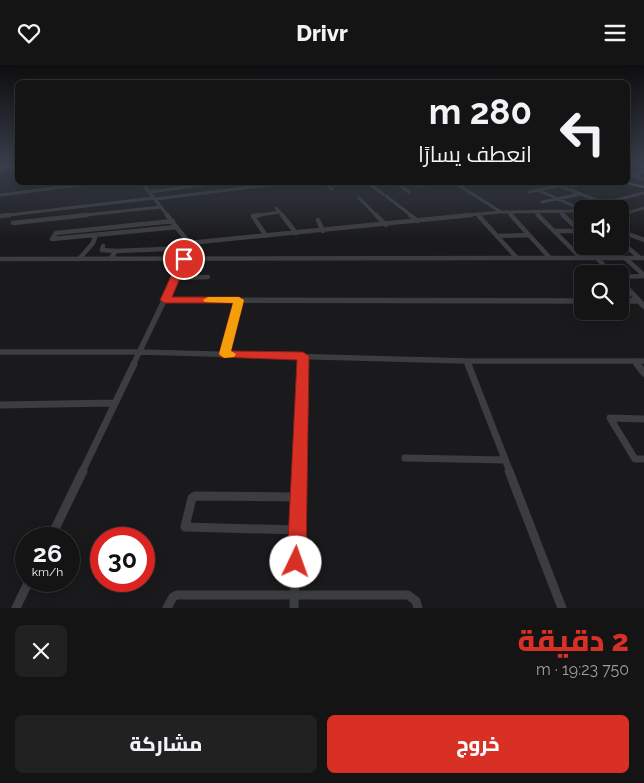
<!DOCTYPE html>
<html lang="ar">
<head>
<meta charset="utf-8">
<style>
  :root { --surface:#141415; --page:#212122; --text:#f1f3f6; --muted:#9d9ea0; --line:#333334; --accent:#d93025 }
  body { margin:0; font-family:Raleway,Cairo,sans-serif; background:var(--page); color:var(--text); direction:rtl; height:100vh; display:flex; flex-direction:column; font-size:19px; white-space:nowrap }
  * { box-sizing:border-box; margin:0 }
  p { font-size:16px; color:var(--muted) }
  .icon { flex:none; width:28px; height:28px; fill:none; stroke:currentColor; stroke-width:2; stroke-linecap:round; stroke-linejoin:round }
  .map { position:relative; height:543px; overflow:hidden; direction:ltr }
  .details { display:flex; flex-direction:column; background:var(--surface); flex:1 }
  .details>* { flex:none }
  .hud { position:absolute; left:15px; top:15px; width:615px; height:105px; border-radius:8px; box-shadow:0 2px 12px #0003,0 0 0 1px var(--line); direction:rtl; background:#141415; color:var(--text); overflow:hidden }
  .buttons { position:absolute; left:574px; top:135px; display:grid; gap:10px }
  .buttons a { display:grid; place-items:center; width:55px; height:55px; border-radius:8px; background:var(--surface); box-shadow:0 2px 12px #0003,0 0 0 1px var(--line); font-size:25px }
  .speed { position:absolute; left:15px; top:462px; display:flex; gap:10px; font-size:25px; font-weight:700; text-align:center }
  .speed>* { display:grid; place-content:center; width:65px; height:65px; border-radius:50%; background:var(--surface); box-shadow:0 2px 12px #0003,0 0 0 1px var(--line); line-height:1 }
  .speed small { font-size:12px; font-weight:400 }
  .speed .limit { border:8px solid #d22; background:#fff; color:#111 }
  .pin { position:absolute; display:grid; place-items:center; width:42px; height:42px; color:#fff; margin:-21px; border:2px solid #fff; border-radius:50%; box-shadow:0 1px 5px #0007 }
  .me { position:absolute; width:55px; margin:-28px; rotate:3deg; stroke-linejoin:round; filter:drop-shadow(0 0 4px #0008) }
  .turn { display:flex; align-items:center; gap:18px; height:105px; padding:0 15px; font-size:22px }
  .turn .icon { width:65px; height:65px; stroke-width:2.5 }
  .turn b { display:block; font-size:35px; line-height:42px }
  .round { display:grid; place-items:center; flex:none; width:52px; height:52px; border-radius:8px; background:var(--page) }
  .head { display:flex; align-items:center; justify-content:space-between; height:85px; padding:0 15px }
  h1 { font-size:30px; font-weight:800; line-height:38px; color:var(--accent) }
  .cta { display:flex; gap:10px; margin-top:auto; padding:10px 15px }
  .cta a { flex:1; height:58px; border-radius:8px; background:var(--accent); color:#fff; font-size:20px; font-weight:800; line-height:58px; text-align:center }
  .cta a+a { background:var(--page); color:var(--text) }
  header { display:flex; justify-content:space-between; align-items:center; height:65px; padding:0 15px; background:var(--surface); font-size:22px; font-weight:800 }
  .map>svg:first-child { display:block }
</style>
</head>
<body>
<header><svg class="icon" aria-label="menu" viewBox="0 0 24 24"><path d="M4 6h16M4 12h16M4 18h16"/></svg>Drivr<svg class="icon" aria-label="heart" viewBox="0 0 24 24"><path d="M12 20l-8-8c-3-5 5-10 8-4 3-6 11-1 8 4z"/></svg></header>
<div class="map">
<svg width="644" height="543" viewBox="0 0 644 543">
  <rect width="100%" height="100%" fill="#1a1a1c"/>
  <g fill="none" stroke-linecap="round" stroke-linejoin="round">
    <path stroke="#3b3d40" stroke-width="3" d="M639,99L644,101
      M0,104L18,102
      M628,110L644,114
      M632,111L644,107
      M142,118L168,151
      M324,118L332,124
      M368,118L383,129
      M396,118L409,127
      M455,118L501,147
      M552,118L604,138
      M418,121L438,118
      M572,121L587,118
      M538,125L580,144
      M149,127L217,118
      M529,127L558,121
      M0,130L95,118
      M386,131L412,151
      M359,133L377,151
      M155,134L284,118
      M542,137L581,129
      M276,143L283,151
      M534,146L539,151
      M559,146L564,151
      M508,147L512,151
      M620,150L644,143
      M0,151L154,133
      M76,151L161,142
      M253,151L280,147
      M458,151L501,147L571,146L644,128"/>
    <path stroke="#3b3d40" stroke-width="4.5" d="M167,150L189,178L188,186L173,217
      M260,150L253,151L266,171
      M282,150L296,168
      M376,150L386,160
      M410,150L418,156
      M478,150L497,171
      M511,150L529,170
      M538,150L581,193
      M563,150L582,168
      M0,151L9,150
      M318,155L323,166
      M13,158L87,150
      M554,166H580
      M620,166L644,175
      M52,174L177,162
      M52,174L56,168L173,156
      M620,176L640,193
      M189,178L471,150
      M103,181L102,185L116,186
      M598,181L611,193
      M517,193H644
      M597,193L612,209
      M625,193L644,210
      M0,194L517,193L497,171L529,170L550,193
      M79,194L93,178L96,170
      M110,194L116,186L165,184
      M620,212L644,211
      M176,213L208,212"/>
    <path stroke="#3b3d40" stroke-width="5.5" d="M620,216L644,241
      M165,235L582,236
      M620,236H639
      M0,287H140L467,296H644
      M224,289L239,235
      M467,296L469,300
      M634,296L638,300
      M133,300L174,215
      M303,300V291"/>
    <path stroke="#3b3d40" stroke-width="7" d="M468,299L510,407
      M637,299L644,308
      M0,340L115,338
      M644,354L610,353L635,394H644
      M405,393L505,395
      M82,407L134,299
      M299,407L303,299"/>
    <path stroke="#3b3d40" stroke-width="9" d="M509,406L562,543
      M298,465L185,462L192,433L195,431L299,432
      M50,474L83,406
      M16,543L29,516
      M167,543L173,532L177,530H408L416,536L418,543
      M294,543L299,406"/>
    <path fill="#585a5f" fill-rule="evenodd" d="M628,117L644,121V123L623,118Z"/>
  </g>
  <linearGradient id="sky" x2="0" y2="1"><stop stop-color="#0e0e0f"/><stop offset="0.57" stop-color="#383e4b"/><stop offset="1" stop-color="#383e4b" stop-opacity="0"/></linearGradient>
  <rect width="644" height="175" fill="url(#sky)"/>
  <path fill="#d93025" stroke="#8d1f18" d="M180,192H187L188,194L172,232H239L244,235L231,286L303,287L309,291L306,497L303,504L296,506L290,504L287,497L297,295L220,292L219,289L233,238H165L160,235Z"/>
  <path fill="#f59e0b" d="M208,232H239L244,235L231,286L236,289L234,292L224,293L219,289L233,238L205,237L203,235Z"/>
</svg>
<div class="buttons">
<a><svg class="icon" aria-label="sound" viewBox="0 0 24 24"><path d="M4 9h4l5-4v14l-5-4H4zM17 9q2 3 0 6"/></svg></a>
<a><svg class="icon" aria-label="search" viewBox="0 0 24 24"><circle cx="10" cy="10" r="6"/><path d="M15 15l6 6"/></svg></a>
</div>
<div class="speed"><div>26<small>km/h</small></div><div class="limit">30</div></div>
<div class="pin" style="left:184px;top:194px;background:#d93025"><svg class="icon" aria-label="arrive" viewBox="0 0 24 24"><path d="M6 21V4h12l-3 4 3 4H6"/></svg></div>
<svg class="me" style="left:296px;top:497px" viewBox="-20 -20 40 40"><circle r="19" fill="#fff"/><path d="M0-13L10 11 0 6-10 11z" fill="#d93025"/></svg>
<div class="hud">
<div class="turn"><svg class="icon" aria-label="left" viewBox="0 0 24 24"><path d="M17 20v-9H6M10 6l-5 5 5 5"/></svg><div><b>280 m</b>انعطف يسارًا</div></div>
</div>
</div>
<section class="details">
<div class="head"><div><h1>2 دقيقة</h1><p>750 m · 19:23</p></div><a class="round"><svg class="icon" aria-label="close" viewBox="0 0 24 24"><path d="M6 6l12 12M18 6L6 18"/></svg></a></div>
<div class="cta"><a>خروج</a><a>مشاركة</a></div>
</section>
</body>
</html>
